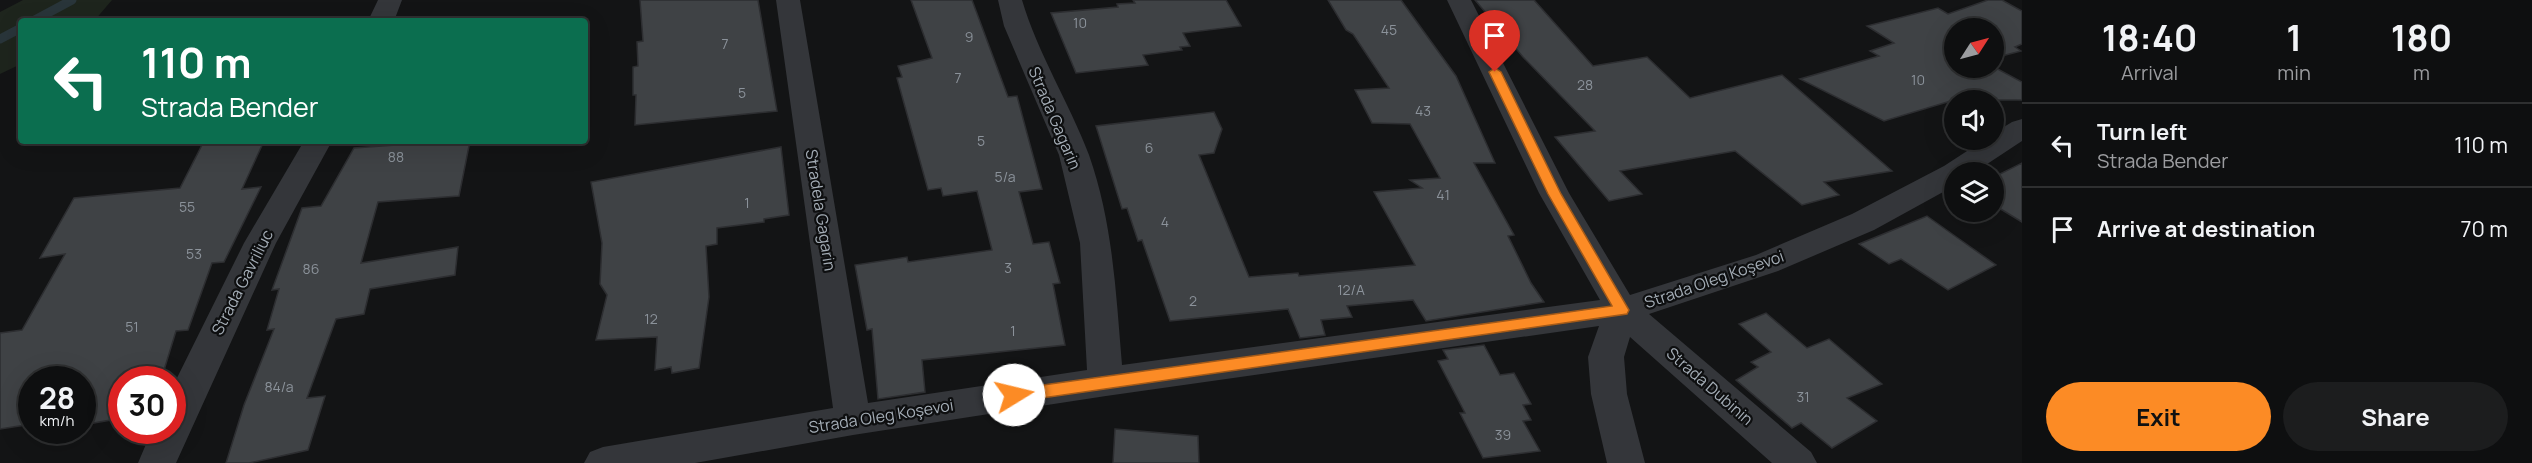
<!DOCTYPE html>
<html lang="en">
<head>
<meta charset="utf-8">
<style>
  :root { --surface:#0e0f10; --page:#1c1d1e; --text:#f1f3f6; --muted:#9b9c9f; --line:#2e2f30; --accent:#fc8b25 }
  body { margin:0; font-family:Manrope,sans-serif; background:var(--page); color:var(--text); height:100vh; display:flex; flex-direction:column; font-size:22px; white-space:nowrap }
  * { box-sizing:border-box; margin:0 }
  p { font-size:20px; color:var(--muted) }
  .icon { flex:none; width:33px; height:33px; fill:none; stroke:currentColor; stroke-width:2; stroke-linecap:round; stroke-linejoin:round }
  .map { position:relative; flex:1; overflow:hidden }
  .panel { display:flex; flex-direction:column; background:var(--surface); width:510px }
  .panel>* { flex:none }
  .guide { position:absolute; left:18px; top:18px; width:570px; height:126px; border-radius:6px; box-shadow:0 6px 24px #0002,0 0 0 2px var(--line); background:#0b6e4f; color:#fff; overflow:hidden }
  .needle { width:39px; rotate:54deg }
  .fabs { position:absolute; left:1944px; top:18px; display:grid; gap:12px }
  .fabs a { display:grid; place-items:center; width:60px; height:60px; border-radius:50%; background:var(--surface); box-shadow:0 6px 24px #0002,0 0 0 2px var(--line); font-size:30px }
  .speed { position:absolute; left:18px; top:366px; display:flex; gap:12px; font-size:30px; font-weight:700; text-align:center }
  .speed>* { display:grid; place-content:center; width:78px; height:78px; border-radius:50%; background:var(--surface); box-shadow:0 6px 24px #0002,0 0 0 2px var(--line); line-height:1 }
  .speed small { font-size:15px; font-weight:400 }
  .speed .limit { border:9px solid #d22; background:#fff; color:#111 }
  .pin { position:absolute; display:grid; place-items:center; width:51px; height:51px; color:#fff; margin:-62px -26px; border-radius:50% 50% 50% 0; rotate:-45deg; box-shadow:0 0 6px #0007 }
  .pin .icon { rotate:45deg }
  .me { position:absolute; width:66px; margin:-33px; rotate:81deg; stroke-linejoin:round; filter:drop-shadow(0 0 4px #0008) }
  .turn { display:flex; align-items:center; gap:21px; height:126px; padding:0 24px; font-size:27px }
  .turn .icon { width:78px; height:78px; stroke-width:2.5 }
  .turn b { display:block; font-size:42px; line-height:51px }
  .eta { display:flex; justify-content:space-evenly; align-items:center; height:102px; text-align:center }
  .eta b { font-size:36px; font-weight:700; line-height:42px }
  .button { display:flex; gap:12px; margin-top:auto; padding:12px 24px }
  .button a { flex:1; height:69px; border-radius:36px; background:var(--accent); color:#111; font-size:24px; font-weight:700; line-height:69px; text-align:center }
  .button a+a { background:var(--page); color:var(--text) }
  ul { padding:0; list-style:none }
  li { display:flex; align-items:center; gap:18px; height:84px; padding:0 24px; border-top:2px solid var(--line) }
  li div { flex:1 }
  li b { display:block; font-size:22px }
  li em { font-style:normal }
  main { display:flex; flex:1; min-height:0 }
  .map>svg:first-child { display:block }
</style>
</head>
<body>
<main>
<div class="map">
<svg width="2022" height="463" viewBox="0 0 2022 463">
  <rect width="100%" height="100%" fill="#131415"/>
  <path fill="#1e251d" d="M23,0H112L94,21H21V64L0,74V12Z"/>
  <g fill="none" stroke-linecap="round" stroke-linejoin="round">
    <path stroke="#29353a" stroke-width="9" d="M33,21L72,0
      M0,39L21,28"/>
  </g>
  <path fill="#3f4245" stroke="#2d2e31" stroke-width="1.5" d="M640,0H758L777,111L635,125L636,95H633V67L638,66L637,42L643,41Z
    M911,0H972L1008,97L1017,96L1042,189L1019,192L1033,244L1049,242L1060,283L1053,284L1065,345L922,360L925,392L878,399L872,329L867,330L855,265L907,257L908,262L992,250L977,191L943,196L941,188L928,190L897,78L902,77L898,66L932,58Z
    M1133,0H1226L1241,26L1183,33L1190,46L1180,47L1182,50L1143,55L1148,65L1076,73L1051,13L1118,7L1117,4L1135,3Z
    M1328,0H1401L1456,76L1495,163H1474L1514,235L1508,236L1531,283L1544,302L1426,321L1413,300L1347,306L1352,317L1321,320L1325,335L1300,338L1288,309L1170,321L1142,240L1138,241L1127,208L1122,209L1096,126L1214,112L1222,129L1214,153L1199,155L1249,277L1298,273L1299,276L1415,265L1374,192L1422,188L1410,180L1440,178L1410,124L1372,123L1355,90L1389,88L1353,34L1346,30Z
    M1475,0H1534L1593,66L1647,57L1690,98L1782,75L1892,171L1824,182L1839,195L1802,205L1735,151L1620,171L1642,194L1609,201L1555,137L1595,131L1523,57Z
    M1988,0H2002L2022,11V44L2015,47L2021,51L1994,58V28H1954V68L1994,67L2022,82V100H1954L1884,121L1800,79L1879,56L1870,51L1894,43L1867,26L1938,8L1948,14Z
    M222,141H264L242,189L261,187L224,262L212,263L188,330L176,331L161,380H122V418L82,425V380H32V424L0,429V333L22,330L65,254L40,258L74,198L180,188L203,143Z
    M452,141H470L459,196L378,202L361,263L458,247L455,275L370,289L364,314L336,319L307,398L325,396L308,450L249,463H226L244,405L274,329L267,330L279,289L272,290L302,208L321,206L354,148Z
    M781,147L789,215L764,219V222L717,228V244L706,246L709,297L699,368L672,373L671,367L655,370L657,337L596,340L607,295L600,284L602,243L591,182Z
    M2022,163V222L1994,205V177Z
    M1927,216L1955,236L1996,265L1948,290L1901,259L1889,264L1859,244Z
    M1766,313L1807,348L1829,339L1882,384L1847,398L1877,421L1832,448L1801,423L1792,428L1736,380L1758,367L1751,362L1771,352L1739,324Z
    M1484,345L1500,375L1514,373L1531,404L1523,405L1531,420L1523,421L1540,451L1483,458L1460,413H1465L1438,361L1448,359L1443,350Z
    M1115,429L1198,436L1199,463H1113Z"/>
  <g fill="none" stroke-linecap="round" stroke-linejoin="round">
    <path fill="#34363a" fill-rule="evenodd" d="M378,0H402L394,21H368Z
      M776,0H800L868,403L1087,370L1080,243L1059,155L1004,26L998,0H1022C1038,54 1069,102 1089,155C1113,223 1116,294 1122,365L1600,300L1539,193L1447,0H1471L1569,193L1630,295L1756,255L1852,214L1944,166L1984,140H1994V133L2012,122L2022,119V141L1975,172H1954V186L1874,230L1778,271L1649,314L1811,452L1817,463H1772L1630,337L1624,357L1627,394L1645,463H1607L1591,394L1588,357L1599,326L1106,396L853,435L695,463H584L590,452L603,447L833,408Z
      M304,141H332L276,243L176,463H138L152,430H172V388L244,243Z"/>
  </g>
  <path fill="#fc8b25" stroke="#a45a18" stroke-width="1.5" d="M1495,68L1501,72L1561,194L1629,310L1627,314L1014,402L1008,400L1006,395L1008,391L1014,389L1612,306L1548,194L1489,72Z"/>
  <g text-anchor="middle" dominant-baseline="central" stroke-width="4.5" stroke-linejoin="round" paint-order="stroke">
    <g font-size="14" fill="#8b929a">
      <text x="1080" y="22">10</text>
      <text x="1389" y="29">45</text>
      <text x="969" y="36">9</text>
      <text x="725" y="43">7</text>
      <text x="958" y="77">7</text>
      <text x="1918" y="79">10</text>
      <text x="1585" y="84">28</text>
      <text x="742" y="92">5</text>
      <text x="1423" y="110">43</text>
      <text x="981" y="140">5</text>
      <text x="1149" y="147">6</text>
      <text x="396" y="156">88</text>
      <text x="1005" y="176">5/a</text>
      <text x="1443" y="194">41</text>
      <text x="747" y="202">1</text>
      <text x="187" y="206">55</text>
      <text x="1165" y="221">4</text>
      <text x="194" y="253">53</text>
      <text x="1008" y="267">3</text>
      <text x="311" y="268">86</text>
      <text x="1351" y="289">12/A</text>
      <text x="1193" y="300">2</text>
      <text x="651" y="318">12</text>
      <text x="132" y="326">51</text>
      <text x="1013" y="330">1</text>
      <text x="279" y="386">84/a</text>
      <text x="1803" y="396">31</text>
      <text x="1503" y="434">39</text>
    </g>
    <g font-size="16" fill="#a4adb6" stroke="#0e0f10">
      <text transform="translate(1055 118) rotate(67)">Strada Gagarin</text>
      <text transform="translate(821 210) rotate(81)">Stradela Gagarin</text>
      <text transform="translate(1714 279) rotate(-19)">Strada Oleg Koşevoi</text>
      <text transform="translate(242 282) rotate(-63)">Strada Gavriliuc</text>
      <text transform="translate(1710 386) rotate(41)">Strada Dubinin</text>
      <text transform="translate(881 416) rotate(-9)">Strada Oleg Koşevoi</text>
    </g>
  </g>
</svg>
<div class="fabs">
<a><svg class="needle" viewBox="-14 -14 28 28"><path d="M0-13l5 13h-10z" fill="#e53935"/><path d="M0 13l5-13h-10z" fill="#9b9c9f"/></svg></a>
<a><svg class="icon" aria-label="sound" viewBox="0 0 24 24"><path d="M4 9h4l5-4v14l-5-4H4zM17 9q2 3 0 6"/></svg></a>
<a><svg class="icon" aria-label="layers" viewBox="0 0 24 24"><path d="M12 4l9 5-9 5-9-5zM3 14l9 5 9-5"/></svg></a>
</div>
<div class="speed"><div>28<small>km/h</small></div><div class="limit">30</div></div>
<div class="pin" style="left:1495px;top:72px;background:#d93025"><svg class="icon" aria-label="arrive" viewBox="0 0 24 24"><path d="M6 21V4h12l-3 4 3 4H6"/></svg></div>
<svg class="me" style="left:1014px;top:395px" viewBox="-20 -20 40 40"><circle r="19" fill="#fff"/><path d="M0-13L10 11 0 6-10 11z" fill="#fc8b25"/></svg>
<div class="guide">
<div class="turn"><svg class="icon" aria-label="left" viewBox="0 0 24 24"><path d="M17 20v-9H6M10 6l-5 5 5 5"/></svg><div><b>110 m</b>Strada Bender</div></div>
</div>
</div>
<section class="panel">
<div class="eta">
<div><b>18:40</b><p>Arrival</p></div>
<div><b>1</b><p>min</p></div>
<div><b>180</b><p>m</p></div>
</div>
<ul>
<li><svg class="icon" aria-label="left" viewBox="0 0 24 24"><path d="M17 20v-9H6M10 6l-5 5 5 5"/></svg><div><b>Turn left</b><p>Strada Bender</p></div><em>110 m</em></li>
<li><svg class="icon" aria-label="arrive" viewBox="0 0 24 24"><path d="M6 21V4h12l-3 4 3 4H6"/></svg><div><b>Arrive at destination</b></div><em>70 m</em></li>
</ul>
<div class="button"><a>Exit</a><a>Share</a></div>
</section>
</main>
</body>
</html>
